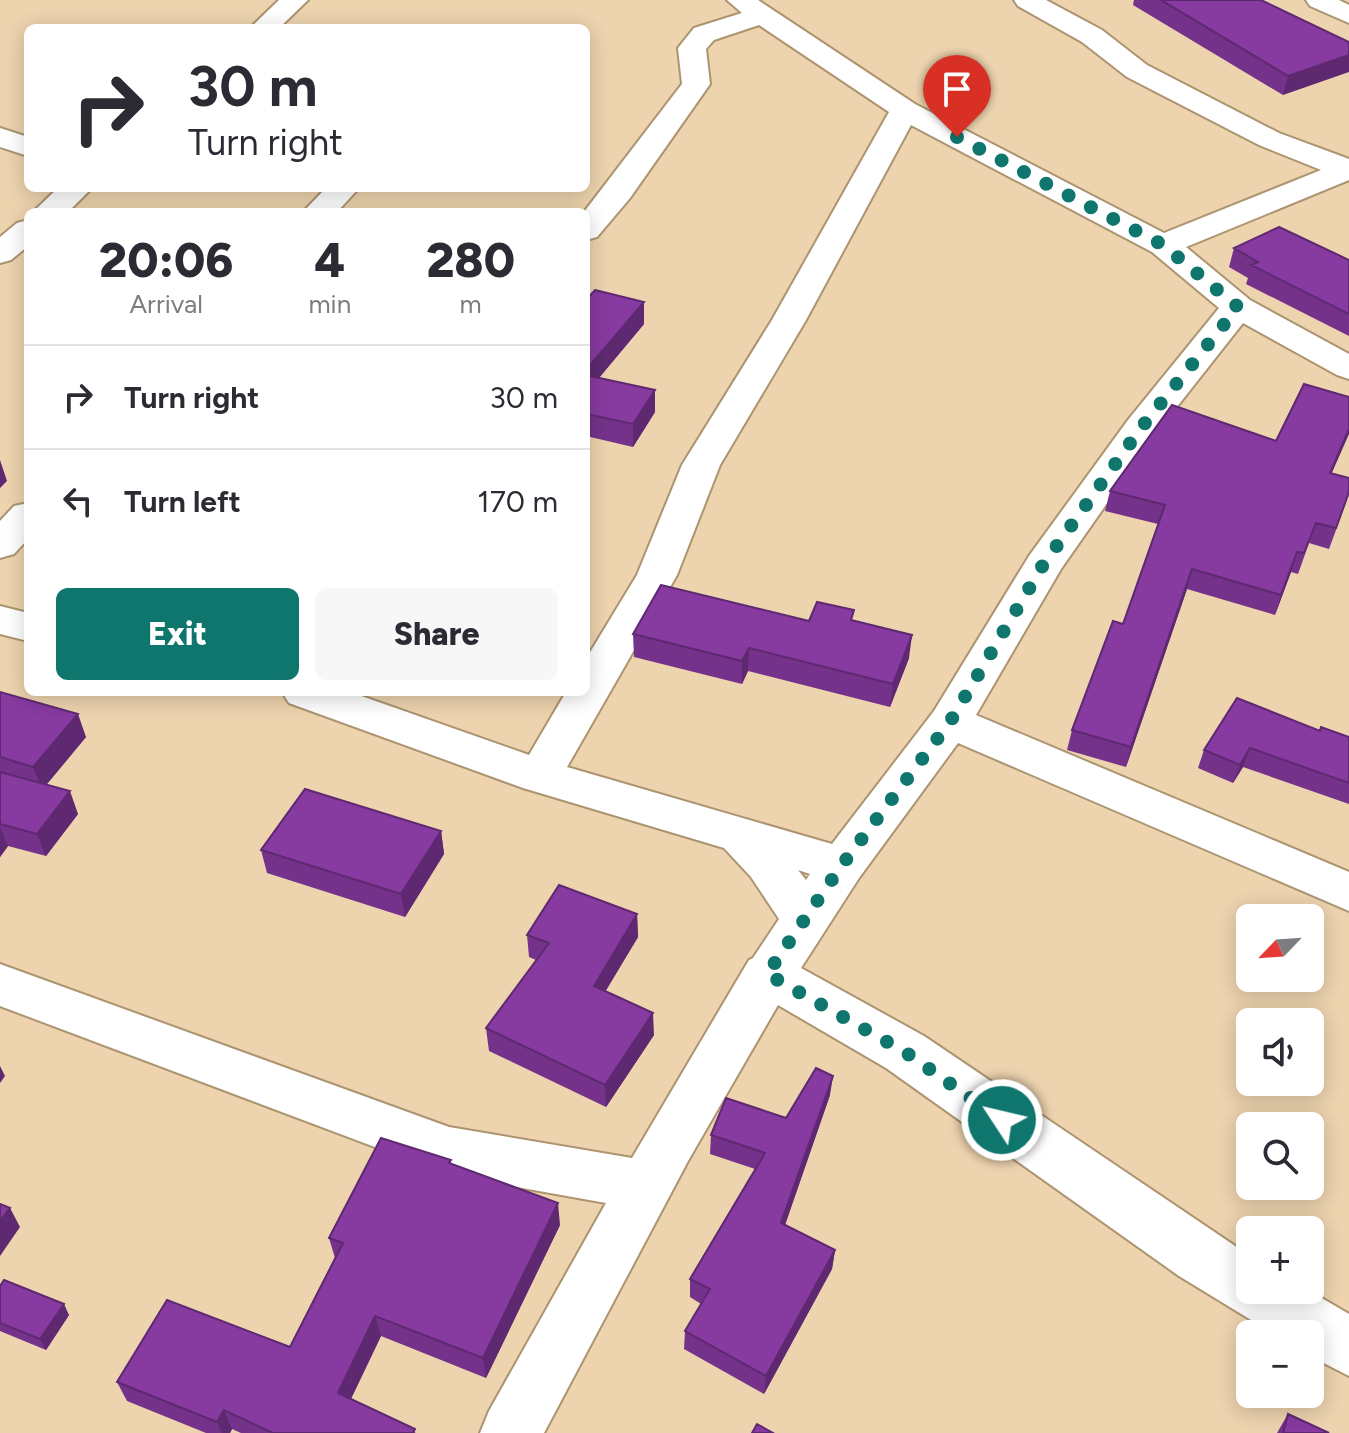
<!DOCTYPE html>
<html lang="en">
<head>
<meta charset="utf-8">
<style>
  :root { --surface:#fff; --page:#f7f7f7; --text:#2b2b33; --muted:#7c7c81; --line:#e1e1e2; --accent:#0f766e }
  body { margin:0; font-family:Figtree,sans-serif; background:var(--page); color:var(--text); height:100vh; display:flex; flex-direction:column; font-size:30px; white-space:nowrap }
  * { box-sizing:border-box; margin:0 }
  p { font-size:26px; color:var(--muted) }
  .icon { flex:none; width:44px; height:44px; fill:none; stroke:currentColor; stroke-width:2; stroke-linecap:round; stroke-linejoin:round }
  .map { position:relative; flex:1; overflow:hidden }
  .side { position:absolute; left:24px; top:208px; width:566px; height:488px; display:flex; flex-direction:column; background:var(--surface); border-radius:12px; box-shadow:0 4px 20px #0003 }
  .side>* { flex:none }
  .guide { position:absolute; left:24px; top:24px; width:566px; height:168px; border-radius:12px; box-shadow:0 4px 20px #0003; background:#fff; color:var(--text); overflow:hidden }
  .needle { width:52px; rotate:245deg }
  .fabs { position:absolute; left:1236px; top:904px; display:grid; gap:16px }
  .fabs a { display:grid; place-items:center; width:88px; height:88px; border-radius:12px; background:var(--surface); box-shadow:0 4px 20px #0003; font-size:40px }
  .pin { position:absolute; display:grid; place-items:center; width:68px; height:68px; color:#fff; margin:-82px -34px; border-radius:50% 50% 50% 0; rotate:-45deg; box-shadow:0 0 8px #0007 }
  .pin .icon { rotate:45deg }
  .me { position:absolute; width:88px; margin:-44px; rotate:305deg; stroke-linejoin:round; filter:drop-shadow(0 0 6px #0008) }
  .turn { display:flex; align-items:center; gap:28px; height:168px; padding:0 32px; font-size:36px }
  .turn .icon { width:104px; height:104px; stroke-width:2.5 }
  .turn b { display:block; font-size:56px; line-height:68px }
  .eta { display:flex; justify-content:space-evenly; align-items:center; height:136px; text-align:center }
  .eta b { font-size:48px; font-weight:800; line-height:56px }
  .cta { display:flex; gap:16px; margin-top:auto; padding:16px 32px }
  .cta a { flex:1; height:92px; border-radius:12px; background:var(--accent); color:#fff; font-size:32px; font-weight:800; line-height:92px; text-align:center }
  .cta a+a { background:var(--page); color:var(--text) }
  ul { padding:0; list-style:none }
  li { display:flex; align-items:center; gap:24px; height:104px; padding:0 32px; border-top:2px solid var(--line) }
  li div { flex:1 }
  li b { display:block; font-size:30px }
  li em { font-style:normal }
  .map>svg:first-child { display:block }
</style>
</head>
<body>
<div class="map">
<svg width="1349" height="1433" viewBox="0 0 1349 1433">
  <rect width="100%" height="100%" fill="#edd3ae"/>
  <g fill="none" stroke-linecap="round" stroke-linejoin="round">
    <defs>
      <path id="minor" d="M279,0H308L279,28H250Z
        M727,0H758L915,104L1164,233L1321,170L1259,145L1127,77L1082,42L1018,6L1014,0H1046L1102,30L1147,65L1279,133L1349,159V180L1186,247L1250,300L1349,354V379L1337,375L1243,323L1154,436L1061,569L976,715L1349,872V911L958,743L859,878L801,968L924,1036L1250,1256V1290H1308L1349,1314V1376L1310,1356V1334H1274L1179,1276L886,1068L778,1005L688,1161L544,1433H480L489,1411L606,1203L449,1175L0,1006V964L449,1127L632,1158L749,960L753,958L779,919L751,877L724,848L523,788L289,703L282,692H350L529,755L566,692H586V659L637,575L682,465L772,320L889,112L759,25L714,40L706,49L710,84L630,198L597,237L586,240L584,212L682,84L678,48L694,28L742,13ZM911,125L1152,252L1219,308L1128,420L1029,556L934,711L832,844L567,767L677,575L720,465L806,320ZM798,870L810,874L806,880Z
        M1306,0H1339L1349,5V23L1310,6Z
        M0,128L28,137V156L0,147Z
        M58,188H92L68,212H33Z
        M326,188H359L337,212H303Z
        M28,220V246L11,260L0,263V237L17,223Z
        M28,503V539L14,554L0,558V521L14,506Z
        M0,606L28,613V641L0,634Z"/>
    </defs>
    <use href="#minor" stroke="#ac9470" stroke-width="4"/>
    <use href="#minor" fill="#fff" fill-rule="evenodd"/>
  </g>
  <path fill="#74328a" d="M1134,0H1261L1349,42L1283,95L1133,5Z
    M1234,248L1349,260V336L1246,284L1248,278L1229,267Z
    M586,300L644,302V324L599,378L655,412L633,447L586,436Z
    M1332,474L1347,500L1329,549L1309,543L1298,574L1291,572L1275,615L1187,589L1126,767L1067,750L1072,730L1123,624L1158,524L1105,511L1110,491Z
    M809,621H853L909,658L890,707L748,671L742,684L634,657L633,634Z
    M0,692L86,737L47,784L78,814L46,856L8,846L0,857Z
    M1320,731L1349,737V804L1243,767L1233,783L1198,768L1204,750Z
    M441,831L444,854L405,917L267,873L261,850Z
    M637,914L638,937L605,991L654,1035L606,1107L489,1051L486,1028L536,960L529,957L527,935Z
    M830,1095L785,1225L835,1250L832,1269L764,1394L684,1349L685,1331L701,1304L690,1297V1279L755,1169L710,1154L711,1135L786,1118Z
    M451,1164L560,1225L486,1378L381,1336L351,1399L416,1433H241L232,1429L230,1433H206L127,1401L117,1382L290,1347L335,1258L329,1238Z
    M0,1286L69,1315L46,1350L0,1331Z
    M1288,1414L1329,1433H1277Z"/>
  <path fill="#5e2970" d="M1349,55V72L1283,95L1288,76Z
    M644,302V324L587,392L586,370Z
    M655,390V412L633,447V424Z
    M1349,429V434L1323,493L1330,473Z
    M0,460L7,481L0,488Z
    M1297,552L1291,572L1275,615L1281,595Z
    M1192,569L1187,589L1126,767L1131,747Z
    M912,635L909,658L890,707L893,684Z
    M749,648L748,671L742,684V661Z
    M78,714L86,737L42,790L33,767Z
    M1250,748L1243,767L1233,783L1240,765Z
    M70,791L78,814L46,856L37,834Z
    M0,827L8,846L0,857Z
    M441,831L444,854L405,917L401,894Z
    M637,914L638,937L595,1009L594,986Z
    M653,1013L654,1035L606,1107L605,1085Z
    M0,1066L5,1076L0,1083Z
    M833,1076L830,1095L779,1242L781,1223Z
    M558,1203L560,1225L486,1378L483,1358Z
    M10,1208L20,1227L0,1256V1221Z
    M835,1250L832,1269L764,1394L766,1376Z
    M64,1304L69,1315L46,1350L40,1339Z
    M375,1316L381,1336L344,1413L338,1393Z
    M224,1410L232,1429L230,1433H222L217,1422Z"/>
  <path fill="#873aa0" stroke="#5e2970" stroke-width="2" d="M1161,0H1261L1349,42V55L1288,76Z
    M1279,227L1349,260V314L1251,265L1258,262L1234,248Z
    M595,290L644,302L586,370V300Z
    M590,376L655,390L633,424L586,414V382Z
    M1304,384L1349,397V429L1330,473L1349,478V492L1336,528L1316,523L1304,553L1297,552L1281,595L1192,569L1131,747L1072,730L1113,621L1123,624L1165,505L1110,491L1172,405L1276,441Z
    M661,585L809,621L817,602L854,610L851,620L912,635L893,684L749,648L742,661L633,634Z
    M0,692L78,714L33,767L0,757Z
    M1237,698L1320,731L1321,727L1349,737V783L1250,748L1240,765L1204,750Z
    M0,772L70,791L37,834L0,824Z
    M305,789L441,831L401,894L261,850Z
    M559,885L637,914L594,986L653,1013L605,1085L486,1028L549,943L527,935Z
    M816,1068L833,1076L781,1223L835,1250L766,1376L685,1331L710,1289L690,1279L765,1153L711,1135L726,1098L786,1118Z
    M381,1138L451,1160L449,1163L558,1203L483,1358L375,1316L338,1393L415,1429L413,1433H273L224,1410L217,1422L117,1382L167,1300L290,1347L343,1243L329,1238Z
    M0,1204L10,1208L0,1221Z
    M4,1280L64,1304L40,1339L0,1323V1286Z
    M1288,1414L1329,1433H1283Z
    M757,1424L773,1433H752Z"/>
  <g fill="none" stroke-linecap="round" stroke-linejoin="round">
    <path stroke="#0f766e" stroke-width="14" stroke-dasharray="0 25.2" d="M957,137L1163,245L1238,307L1141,428L1043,565L950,722L842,865L767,974L905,1052L1002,1120"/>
  </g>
</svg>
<div class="fabs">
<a><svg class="needle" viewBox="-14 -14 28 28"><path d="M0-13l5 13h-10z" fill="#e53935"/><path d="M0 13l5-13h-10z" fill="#7c7c81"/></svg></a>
<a><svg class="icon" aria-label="sound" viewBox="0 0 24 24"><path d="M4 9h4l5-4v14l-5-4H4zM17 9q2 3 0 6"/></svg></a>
<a><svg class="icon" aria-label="search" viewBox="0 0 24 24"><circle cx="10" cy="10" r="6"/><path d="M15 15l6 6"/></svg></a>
<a>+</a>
<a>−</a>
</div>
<div class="pin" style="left:957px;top:137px;background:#d93025"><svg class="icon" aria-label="arrive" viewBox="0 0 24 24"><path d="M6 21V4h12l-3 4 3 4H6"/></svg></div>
<svg class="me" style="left:1002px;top:1120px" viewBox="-20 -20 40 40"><circle r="17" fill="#0f766e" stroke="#fff" stroke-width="3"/><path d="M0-11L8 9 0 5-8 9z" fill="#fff"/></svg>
<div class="guide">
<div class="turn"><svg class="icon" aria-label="right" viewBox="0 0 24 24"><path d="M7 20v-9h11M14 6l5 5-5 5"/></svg><div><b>30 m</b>Turn right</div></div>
</div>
<section class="side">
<div class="eta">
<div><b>20:06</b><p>Arrival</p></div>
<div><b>4</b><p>min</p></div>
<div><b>280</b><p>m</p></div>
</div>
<ul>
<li><svg class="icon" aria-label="right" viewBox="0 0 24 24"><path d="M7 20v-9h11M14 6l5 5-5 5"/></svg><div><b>Turn right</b></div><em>30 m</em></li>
<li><svg class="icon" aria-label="left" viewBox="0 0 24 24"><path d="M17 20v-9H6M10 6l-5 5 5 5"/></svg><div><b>Turn left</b></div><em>170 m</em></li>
</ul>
<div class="cta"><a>Exit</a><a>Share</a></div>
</section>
</div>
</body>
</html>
